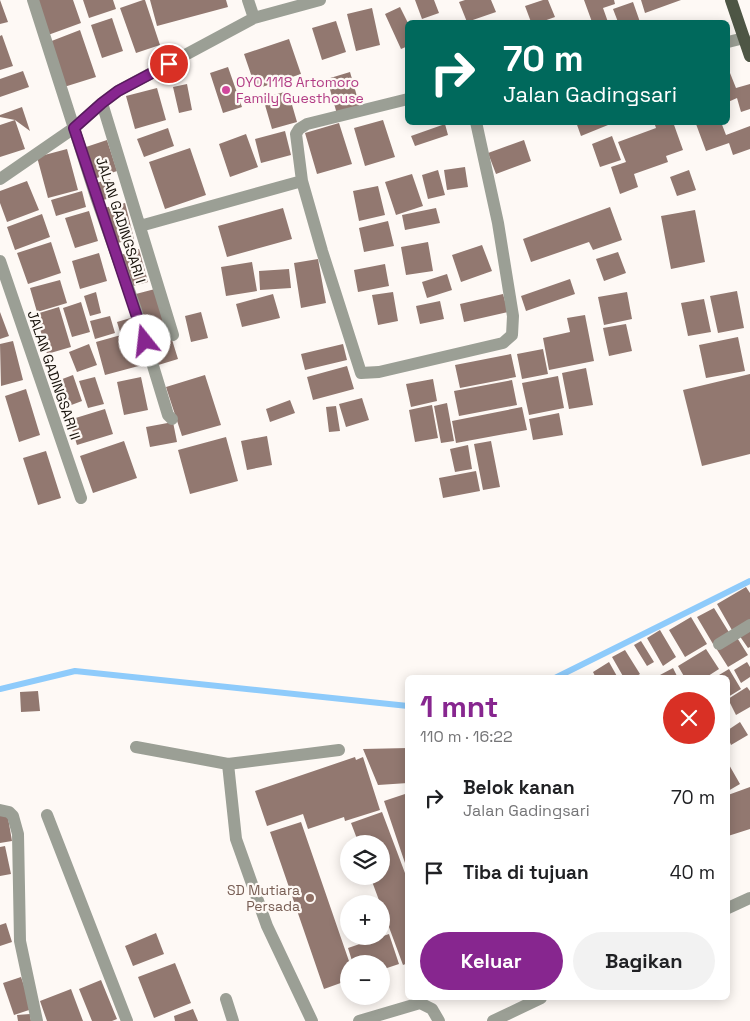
<!DOCTYPE html>
<html lang="id">
<head>
<meta charset="utf-8">
<style>
  :root { --surface:#fff; --page:#f2f2f2; --text:#202124; --muted:#757577; --accent:#87268f }
  body { margin:0; font-family:"Space Grotesk",sans-serif; background:var(--page); color:var(--text); height:100vh; display:flex; flex-direction:column; font-size:19px; white-space:nowrap }
  * { box-sizing:border-box; margin:0 }
  p { font-size:16px; color:var(--muted) }
  .icon { flex:none; width:28px; height:28px; fill:none; stroke:currentColor; stroke-width:2; stroke-linecap:round; stroke-linejoin:round }
  .map { position:relative; flex:1; overflow:hidden }
  .details { position:absolute; left:405px; top:675px; width:325px; height:325px; display:flex; flex-direction:column; background:var(--surface); border-radius:8px; box-shadow:0 2px 12px #0003 }
  .details>* { flex:none }
  .banner { position:absolute; left:405px; top:20px; width:325px; height:105px; border-radius:8px; box-shadow:0 2px 12px #0003; background:#00695c; color:#fff; overflow:hidden }
  .tools { position:absolute; left:340px; top:835px; display:grid; gap:10px }
  .tools a { display:grid; place-items:center; width:50px; height:50px; border-radius:50%; background:var(--surface); box-shadow:0 2px 12px #0003; font-size:25px }
  .pin { position:absolute; display:grid; place-items:center; width:42px; height:42px; color:#fff; margin:-21px; border:2px solid #fff; border-radius:50%; box-shadow:0 1px 5px #0007 }
  .me { position:absolute; width:55px; margin:-28px; rotate:344deg; stroke-linejoin:round; filter:drop-shadow(0 0 4px #0008) }
  .turn { display:flex; align-items:center; gap:18px; height:105px; padding:0 15px; font-size:22px }
  .turn .icon { width:65px; height:65px; stroke-width:2.5 }
  .turn b { display:block; font-size:35px; line-height:42px }
  .round { display:grid; place-items:center; flex:none; width:52px; height:52px; border-radius:26px; background:var(--page) }
  .headline { display:flex; align-items:center; justify-content:space-between; height:85px; padding:0 15px }
  h1 { font-size:30px; font-weight:800; line-height:38px; color:var(--accent) }
  .action { display:flex; gap:10px; margin-top:auto; padding:10px 15px }
  .action a { flex:1; height:58px; border-radius:30px; background:var(--accent); color:#fff; font-size:20px; font-weight:800; line-height:58px; text-align:center }
  .action a+a { background:var(--page); color:var(--text) }
  ul { padding:0; list-style:none }
  li { display:flex; align-items:center; gap:15px; height:75px; padding:0 15px }
  li div { flex:1 }
  li b { display:block; font-size:19px }
  li em { font-style:normal }
  .map>svg:first-child { display:block }
</style>
</head>
<body>
<div class="map">
<svg width="750" height="1021" viewBox="0 0 750 1021">
  <rect width="100%" height="100%" fill="#fef9f5"/>
  <g fill="none" stroke-linecap="round" stroke-linejoin="round">
    <path stroke="#8ecbfb" stroke-width="6" d="M555,678L750,581
      M0,689L75,671L408,706"/>
  </g>
  <path fill="#927870" d="M0,0L8,22L0,24Z
    M36,0H73L81,23L48,35Z
    M83,0H113L116,9L89,18Z
    M143,0H145L160,45L136,53L120,8Z
    M150,0H226L228,7L157,26Z
    M415,0H434L439,13L422,19Z
    M465,0H491L496,12L467,22L459,2Z
    M543,0H548L555,17L541,22H531L525,6Z
    M584,0H614L615,4L603,8L608,22H592Z
    M641,0H681L645,13Z
    M633,2L640,22H618L613,9Z
    M400,7L408,23V46L401,49L385,14Z
    M372,8L380,45L356,51L347,14Z
    M112,18L123,51L102,58L91,25Z
    M336,21L346,52L322,60L312,28Z
    M80,30L96,77L64,87L49,42Z
    M2,35L13,66L0,70V36Z
    M289,39L301,74L256,89L244,54Z
    M228,67L242,107L223,113L210,73Z
    M23,71L29,87L0,97V79Z
    M350,72L360,107L337,114L327,79Z
    M730,73L736,88L750,84V109L741,112L737,98L728,102V74Z
    M187,84L192,110L179,113L173,87Z
    M157,88L166,120L135,129L126,96Z
    M288,91L297,122L272,129L263,98Z
    M22,107L30,131L15,120L25,149L0,157V125L15,120L0,117V115Z
    M383,120L395,157L365,166L354,128Z
    M576,122H608V125L581,136Z
    M654,122H673L683,150L666,156L668,162L634,174L638,187L620,194L611,167L626,162L618,142L656,128Z
    M699,122H721L726,135L750,126V149L733,155L729,143L706,151L696,124Z
    M339,123L352,164L317,174L305,133Z
    M445,124L448,135L415,146L411,136Z
    M168,128L174,146L144,157L137,139Z
    M285,131L291,155L261,163L255,139Z
    M246,134L258,167L230,177L219,144Z
    M612,136L621,160L600,167L592,144Z
    M107,140L117,171L94,179L83,148Z
    M524,140L531,161L496,174L488,153Z
    M190,148L206,195L165,209L149,162Z
    M67,149L78,190L48,198L37,157Z
    M465,167L468,187L447,190L444,170Z
    M438,170L445,195L428,199L422,175Z
    M689,170L696,190L677,196L670,177Z
    M412,174L423,206L396,215L385,182Z
    M110,179L115,197L99,201L93,184Z
    M27,181L39,210L7,222L0,203V191Z
    M378,186L385,215L359,221L353,191Z
    M82,191L86,207L56,216L51,200Z
    M125,203L134,239L113,244L104,208Z
    M610,207L622,240L593,250L589,242L531,262L523,239Z
    M283,208L292,239L227,257L218,226Z
    M436,208L440,223L405,230L402,215Z
    M695,210L705,262L671,269L661,216Z
    M89,211L98,241L75,248L65,218Z
    M42,214L50,237L15,250L7,227Z
    M388,221L394,246L364,252L359,228Z
    M51,242L61,273L28,284L17,253Z
    M428,242L433,271L406,275L401,247Z
    M482,245L492,271L461,282L452,255Z
    M139,249L148,282L129,287L118,256Z
    M618,252L626,273L604,281L596,259Z
    M99,253L107,281L80,289L72,261Z
    M318,259L326,303L301,308L294,263Z
    M252,262L257,291L226,296L221,267Z
    M385,264L389,286L358,292L354,270Z
    M289,269L291,288L260,290L259,271Z
    M447,274L452,290L427,298L422,282Z
    M570,279L575,294L526,311L521,296Z
    M60,280L67,303L37,312L30,288Z
    M155,289L165,322L142,329L132,295Z
    M737,291L744,328L718,333L710,296Z
    M96,292L101,313L90,316L84,296Z
    M393,292L398,321L378,325L372,295Z
    M627,292L632,319L604,325L598,297Z
    M273,294L280,318L242,327L236,304Z
    M503,294L508,312L464,322L460,304Z
    M704,299L711,332L688,336L681,303Z
    M440,301L444,319L420,324L416,306Z
    M81,302L90,332L72,337L63,308Z
    M59,307L71,347L47,354L36,314Z
    M0,312L9,336L0,339Z
    M201,312L208,338L191,342L185,316Z
    M585,315L594,361L549,370L543,338L570,332L567,318Z
    M110,316L115,333L95,339L90,321Z
    M134,317L146,364L105,375L96,342L121,335L117,322Z
    M626,324L632,351L609,356L603,328Z
    M169,330L178,359L155,366L147,337Z
    M738,337L745,371L706,378L699,345Z
    M13,341L23,380L1,386L0,344Z
    M89,344L97,365L77,372L69,352Z
    M343,344L347,360L305,370L301,354Z
    M543,349L548,374L522,379L517,354Z
    M511,354L516,377L460,388L455,365Z
    M347,366L354,389L313,400L307,377Z
    M586,368L593,405L569,409L562,373Z
    M750,374V454L702,466L683,390Z
    M73,375L82,401L66,407L57,381Z
    M205,375L221,425L182,436L166,387Z
    M558,376L564,408L529,415L522,383Z
    M95,377L104,404L88,408L79,381Z
    M141,377L148,410L124,415L117,382Z
    M433,379L437,401L411,407L406,384Z
    M512,380L517,405L459,416L454,391Z
    M26,389L40,435L19,442L5,396Z
    M362,398L369,420L346,427L339,404Z
    M290,400L295,413L270,422L266,409Z
    M447,403L454,441L441,443L434,406Z
    M432,405L438,438L415,442L409,410Z
    M336,406L340,431L329,432L326,407Z
    M522,407L527,430L456,443L452,421Z
    M105,409L113,434L77,445L69,420Z
    M559,413L563,435L533,440L529,419Z
    M173,422L177,442L150,447L146,427Z
    M267,436L272,465L247,470L241,441Z
    M226,437L238,481L190,494L178,450Z
    M124,441L137,478L93,493L80,456Z
    M491,441L500,487L483,490L474,444Z
    M468,445L472,469L455,472L450,449Z
    M46,451L61,498L38,505L23,458Z
    M476,471L480,491L443,498L439,478Z
    M746,587L750,593V621L733,632L717,604Z
    M714,608L730,634L713,644L697,617Z
    M691,617L707,644L685,657L669,630Z
    M750,628V647L748,648L739,635Z
    M660,630L676,657L663,666L647,638Z
    M736,636L748,655L728,667L716,648Z
    M641,641L654,662L647,666L634,645Z
    M706,649L719,669L705,678H685L678,666Z
    M625,650L640,674L634,678H624L612,657Z
    M609,662L618,678H596L593,672Z
    M747,662L750,667V677L741,683L734,670Z
    M673,668L678,678H662L660,675Z
    M729,669L741,689L728,697V678H714Z
    M747,687L750,691V707L736,715L728,699Z
    M38,691L40,711L21,712L20,692Z
    M740,722L748,735L731,745L728,738V730Z
    M408,748V783L378,785L363,749Z
    M355,757L356,760L363,757L380,810L345,821L344,817L308,829L303,814L267,826L255,791Z
    M728,763L740,784L728,791Z
    M750,787V829L728,836V795Z
    M408,793V869H407L384,801Z
    M7,812L12,841L0,843V813Z
    M382,812L408,881V963L403,965L370,876H381V844H359L351,823Z
    M301,822L350,964L349,980L324,989L270,832Z
    M5,846L11,874L0,876V847Z
    M6,923L12,942L0,946V925Z
    M156,933L164,954L133,966L125,946Z
    M389,934L399,964L381,970V964H353L348,948Z
    M175,963L191,1003L154,1018L138,977Z
    M21,977L32,1009L14,1015L3,983Z
    M101,980L117,1019L112,1021H92L79,989Z
    M71,989L83,1021H47L40,1001Z
    M193,1009L198,1021H175L174,1016Z
    M30,1014L31,1021H18L17,1015Z"/>
  <g fill="none" stroke-linecap="round" stroke-linejoin="round">
    <path stroke="#9b9f95" stroke-width="12" d="M33,0L96,197L136,310L168,415L172,419
      M248,0L254,18
      M728,42L744,38
      M408,99L307,124L299,129L296,134L302,181L322,251L361,373L379,372L503,343L512,335L513,316L498,223L476,122
      M102,103L173,335
      M0,179L74,128L102,103L118,91L254,18L320,0
      M140,226L302,181
      M0,261L81,498
      M719,644L750,625
      M136,747L228,764L339,750
      M228,764L236,839L267,926L312,1021
      M0,810L9,812L13,816L18,834L20,941L37,1021
      M47,815L127,1021
      M728,908L750,898
      M226,999L233,1021
      M359,1021L420,1003L432,1009L439,1021
      M493,1021L541,998"/>
    <path stroke="#4e5645" stroke-width="12" d="M731,0L750,56"/>
  </g>
  <g fill="none" stroke-linecap="round" stroke-linejoin="round">
    <defs>
      <path id="route" d="M145,341L74,128L102,103L118,91L169,64"/>
    </defs>
    <use href="#route" stroke="#58195d" stroke-width="12"/>
    <use href="#route" stroke="#87268f" stroke-width="9"/>
  </g>
  <circle fill="#d1479c" stroke="#fef9f5" stroke-width="2" cx="226" cy="90" r="5"/>
  <circle fill="#8d6e63" stroke="#fef9f5" stroke-width="2" cx="310" cy="898" r="5"/>
  <g text-anchor="middle" dominant-baseline="central" stroke-width="4.5" stroke-linejoin="round" paint-order="stroke">
    <g font-size="14" fill="#b23c85" stroke="#fef9f5" text-anchor="start">
      <text x="236" y="82">OYO 1118 Artomoro<tspan x="236" dy="16">Family Guesthouse</tspan></text>
    </g>
    <g font-size="14" fill="#17110a" stroke="#fef9f5">
      <text transform="translate(121 220) rotate(72)">JALAN GADINGSARI I</text>
      <text transform="translate(54 375) rotate(71)">JALAN GADINGSARI II</text>
    </g>
    <g font-size="14" fill="#785e54" stroke="#fef9f5" text-anchor="end">
      <text x="300" y="890">SD Mutiara<tspan x="300" dy="16">Persada</tspan></text>
    </g>
  </g>
</svg>
<div class="tools">
<a><svg class="icon" aria-label="layers" viewBox="0 0 24 24"><path d="M12 4l9 5-9 5-9-5zM3 14l9 5 9-5"/></svg></a>
<a>+</a>
<a>−</a>
</div>
<div class="pin" style="left:169px;top:64px;background:#d93025"><svg class="icon" aria-label="arrive" viewBox="0 0 24 24"><path d="M6 21V4h12l-3 4 3 4H6"/></svg></div>
<svg class="me" style="left:145px;top:341px" viewBox="-20 -20 40 40"><circle r="19" fill="#fff"/><path d="M0-13L10 11 0 6-10 11z" fill="#87268f"/></svg>
<div class="banner">
<div class="turn"><svg class="icon" aria-label="right" viewBox="0 0 24 24"><path d="M7 20v-9h11M14 6l5 5-5 5"/></svg><div><b>70 m</b>Jalan Gadingsari</div></div>
</div>
<section class="details">
<div class="headline"><div><h1>1 mnt</h1><p>110 m · 16:22</p></div><a class="round" style="background:#d93025;color:#fff"><svg class="icon" aria-label="close" viewBox="0 0 24 24"><path d="M6 6l12 12M18 6L6 18"/></svg></a></div>
<ul>
<li><svg class="icon" aria-label="right" viewBox="0 0 24 24"><path d="M7 20v-9h11M14 6l5 5-5 5"/></svg><div><b>Belok kanan</b><p>Jalan Gadingsari</p></div><em>70 m</em></li>
<li><svg class="icon" aria-label="arrive" viewBox="0 0 24 24"><path d="M6 21V4h12l-3 4 3 4H6"/></svg><div><b>Tiba di tujuan</b></div><em>40 m</em></li>
</ul>
<div class="action"><a>Keluar</a><a>Bagikan</a></div>
</section>
</div>
</body>
</html>
